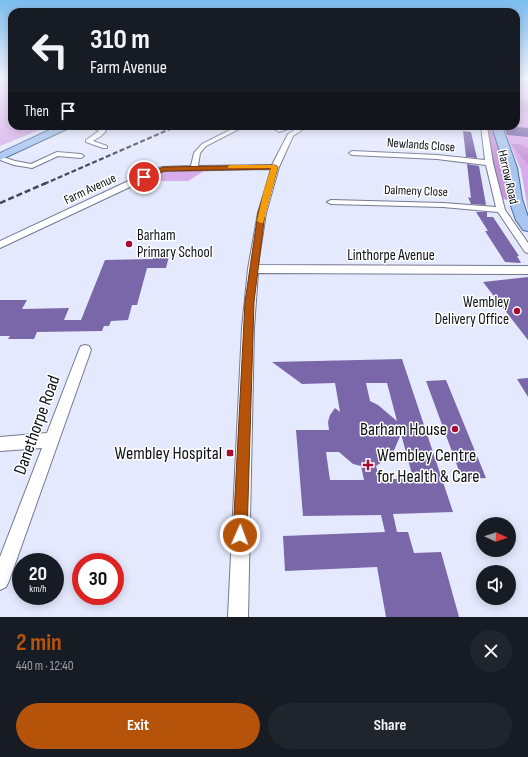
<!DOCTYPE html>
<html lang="en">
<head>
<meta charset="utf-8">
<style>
  :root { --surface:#171b24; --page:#20242c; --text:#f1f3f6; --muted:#9ea1a6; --accent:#b45309 }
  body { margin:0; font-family:"Sofia Sans Condensed",sans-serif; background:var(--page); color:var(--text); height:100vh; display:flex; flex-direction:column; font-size:15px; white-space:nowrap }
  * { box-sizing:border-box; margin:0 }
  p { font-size:13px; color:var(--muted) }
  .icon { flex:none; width:22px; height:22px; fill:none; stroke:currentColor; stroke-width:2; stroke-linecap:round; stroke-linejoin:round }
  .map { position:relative; height:617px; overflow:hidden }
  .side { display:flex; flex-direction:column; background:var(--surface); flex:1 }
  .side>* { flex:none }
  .banner { position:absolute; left:8px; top:8px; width:512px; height:122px; border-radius:12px; box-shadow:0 2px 10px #0003; background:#171b24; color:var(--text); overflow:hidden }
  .needle { width:26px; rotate:93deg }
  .controls { position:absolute; left:476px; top:517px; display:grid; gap:8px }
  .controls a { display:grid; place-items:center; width:40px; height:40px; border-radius:50%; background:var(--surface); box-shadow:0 2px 10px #0003; font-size:20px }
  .speed { position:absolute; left:12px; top:553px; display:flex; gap:8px; font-size:20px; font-weight:700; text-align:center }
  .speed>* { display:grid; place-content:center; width:52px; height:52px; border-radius:50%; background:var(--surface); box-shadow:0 2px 10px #0003; line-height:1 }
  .speed small { font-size:10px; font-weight:400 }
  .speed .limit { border:6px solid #d22; background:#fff; color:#111 }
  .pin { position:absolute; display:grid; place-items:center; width:34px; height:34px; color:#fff; margin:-17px; border:2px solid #fff; border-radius:50%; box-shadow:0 1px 4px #0007 }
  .me { position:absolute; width:44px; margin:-22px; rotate:2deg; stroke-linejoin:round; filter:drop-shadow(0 0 3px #0008) }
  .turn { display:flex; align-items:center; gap:14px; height:84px; padding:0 16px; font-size:18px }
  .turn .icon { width:52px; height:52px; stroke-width:2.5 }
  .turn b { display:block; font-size:28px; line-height:34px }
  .then { display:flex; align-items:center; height:38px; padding:0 16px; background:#0003; gap:8px; font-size:15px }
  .round { display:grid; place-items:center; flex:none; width:42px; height:42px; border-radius:21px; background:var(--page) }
  .headline { display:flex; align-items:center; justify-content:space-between; height:68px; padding:0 16px }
  h1 { font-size:24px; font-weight:700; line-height:30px; color:var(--accent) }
  .cta { display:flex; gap:8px; margin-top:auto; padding:8px 16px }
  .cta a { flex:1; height:46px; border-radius:24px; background:var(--accent); color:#fff; font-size:16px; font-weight:700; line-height:46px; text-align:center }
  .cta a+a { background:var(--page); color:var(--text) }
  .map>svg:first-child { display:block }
</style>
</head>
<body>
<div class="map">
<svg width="528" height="617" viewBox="0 0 528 617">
  <rect width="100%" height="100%" fill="#e5e9fe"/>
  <path fill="#d7ace8" d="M0,78H12V126H49L0,146Z
    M528,87V211L521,170L508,140L504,126H516V90Z
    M169,170L204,171L188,181H147L163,171Z"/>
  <path fill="#c799d9" d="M523,99L528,102V114L516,109V101Z
    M488,126H492L505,171L508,200L503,199L492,162Z
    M511,144H520L528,148V165Z"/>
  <path fill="#7a67a9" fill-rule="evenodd" d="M504,126L528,128V137L507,135Z
    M463,131L471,132L477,158L466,157Z
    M467,164L479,166L486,205L471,204L468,197L471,198Z
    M476,212H487V217H493L519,256H517L521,263L505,262L485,231H488Z
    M154,256H169L166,268H147L137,305H132L128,320L111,321L109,326H104L102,331L37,332L34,339H8L10,336H0V300H27L22,309L69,308L64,320H81L105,260L153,259Z
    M528,277V340L483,282Z
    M402,359L453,512L393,514L397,532H408L414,553L441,552L459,617H386L377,567L285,571L283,536L385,532L381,515L303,516L296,430H329L328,422L330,415L335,408L340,412L335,383L302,384L272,362ZM366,383H387L397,421L378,405L370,401ZM401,434L413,478L380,480L376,466L392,455ZM326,452H339L353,464L361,466L364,480H330Z
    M528,378V397L517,379Z
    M446,380L486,478L462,479L426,381Z"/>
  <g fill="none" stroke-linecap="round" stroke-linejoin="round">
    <defs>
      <path id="minor" d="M87,126C95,126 100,125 106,131L101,136L93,141L107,146V148H103L86,142V140L99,131Z
        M286,126H296L279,132L276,130Z
        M301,126H308L293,136L279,167L266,213L258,265L528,266V274L258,273L254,328L248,617H228L242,328L248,269L258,213L271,169L164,171L0,248V241L154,169L163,167L191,166L194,153L202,144L234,128L239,129L206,146L200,153L198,166L272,165L288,134Z
        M481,126H487L493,163L505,210L528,243V253L525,252L498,212L443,207L331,204L327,202L331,200L443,203L496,207L486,165L437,159L352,155L349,153L352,151L437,155L485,160Z
        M57,152L81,154L84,156L81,158L58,156L32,168L14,165L0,160V156L15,161L31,164Z
        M85,345L89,346L91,350L9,581L6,587L0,590V557L42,448L0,451V437L47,433L79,350L81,346Z"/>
      <path id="primary" d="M528,82V86L516,87V83Z
        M58,126H71L69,128L0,160V153Z
        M492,126H502L517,168L522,199L528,217V231L523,230L516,220L511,206L505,168Z"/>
    </defs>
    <use href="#minor" stroke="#757990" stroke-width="2"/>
    <use href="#primary" stroke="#4b6d9d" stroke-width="2"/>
    <use href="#minor" fill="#fff" fill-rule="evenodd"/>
    <use href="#primary" fill="#a7c5ef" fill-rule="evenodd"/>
    <path stroke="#454752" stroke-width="2" stroke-dasharray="5 2.5" stroke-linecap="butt" d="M44,184L177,126"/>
    <path stroke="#454752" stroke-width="2.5" stroke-dasharray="6 3" stroke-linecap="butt" d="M0,203L46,183"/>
  </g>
  <linearGradient id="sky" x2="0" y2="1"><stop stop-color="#7bbcee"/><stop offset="0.48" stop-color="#f3f5ff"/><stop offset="1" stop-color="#f3f5ff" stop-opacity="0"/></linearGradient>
  <rect width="528" height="164" fill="url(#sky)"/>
  <path fill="#b45309" stroke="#753606" d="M275,165L278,167L265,213L254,302L247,535L245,540L240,542L235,540L233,535L245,302L258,213L271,169L164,171L146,178L141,177L163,167Z"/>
  <path fill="#f59e0b" d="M231,165H275L278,167L263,223H261L257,221L264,190L271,168H228V166Z"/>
  <g fill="#a60b33" stroke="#fff" stroke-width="1.5">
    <circle cx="129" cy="244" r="4"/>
    <circle cx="517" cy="311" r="4"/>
    <circle cx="455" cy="429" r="4"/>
    <rect x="226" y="449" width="8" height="8" rx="2"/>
    <path d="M366 459h4v4h4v4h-4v4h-4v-4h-4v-4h4z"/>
  </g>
  <g text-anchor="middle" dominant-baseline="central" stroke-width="3" stroke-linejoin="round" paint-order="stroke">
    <g font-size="13" fill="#0f1119" stroke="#fff">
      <text transform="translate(421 145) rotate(4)">Newlands Close</text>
      <text transform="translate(508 177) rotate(77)">Harrow Road</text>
      <text transform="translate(90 189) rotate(-25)">Farm Avenue</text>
      <text transform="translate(416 191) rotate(2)">Dalmeny Close</text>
    </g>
    <g font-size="15" fill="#0f1119" stroke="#fff" text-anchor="start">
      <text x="137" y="235">Barham<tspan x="137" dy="17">Primary School</tspan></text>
      <text x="509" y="302" text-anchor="end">Wembley<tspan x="509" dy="17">Delivery Office</tspan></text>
    </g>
    <g font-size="15" fill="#0f1119" stroke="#fff">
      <text x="391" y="255">Linthorpe Avenue</text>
    </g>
    <g font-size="18" fill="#0f1119" stroke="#fff">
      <text transform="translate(37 425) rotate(-70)">Danethorpe Road</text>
    </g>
    <g font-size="18" fill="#0f1119" stroke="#fff" text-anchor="end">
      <text x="447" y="429">Barham House</text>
      <text x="222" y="453">Wembley Hospital</text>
      <text x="377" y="455" text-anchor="start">Wembley Centre<tspan x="377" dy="21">for Health &amp; Care</tspan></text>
    </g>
  </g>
</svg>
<div class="controls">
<a><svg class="needle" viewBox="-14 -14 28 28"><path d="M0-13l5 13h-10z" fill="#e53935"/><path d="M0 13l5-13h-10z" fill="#9ea1a6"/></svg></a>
<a><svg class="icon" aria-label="sound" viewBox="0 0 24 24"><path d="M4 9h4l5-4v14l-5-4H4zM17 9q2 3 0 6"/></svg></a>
</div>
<div class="speed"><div>20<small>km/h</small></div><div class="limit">30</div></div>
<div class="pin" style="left:144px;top:177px;background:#d93025"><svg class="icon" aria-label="arrive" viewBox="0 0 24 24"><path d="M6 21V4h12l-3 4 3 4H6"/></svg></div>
<svg class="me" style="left:240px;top:535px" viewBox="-20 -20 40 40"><circle r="17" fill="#b45309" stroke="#fff" stroke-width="3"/><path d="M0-11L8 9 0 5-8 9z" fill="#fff"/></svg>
<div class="banner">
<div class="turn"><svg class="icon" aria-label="left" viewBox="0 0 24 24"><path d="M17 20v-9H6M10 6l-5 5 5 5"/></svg><div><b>310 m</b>Farm Avenue</div></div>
<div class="then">Then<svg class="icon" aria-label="arrive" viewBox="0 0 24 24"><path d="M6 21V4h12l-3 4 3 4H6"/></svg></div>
</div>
</div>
<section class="side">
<div class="headline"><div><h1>2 min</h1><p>440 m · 12:40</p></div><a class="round"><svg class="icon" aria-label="close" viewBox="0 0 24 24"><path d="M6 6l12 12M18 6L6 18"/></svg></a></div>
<div class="cta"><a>Exit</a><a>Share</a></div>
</section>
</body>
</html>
